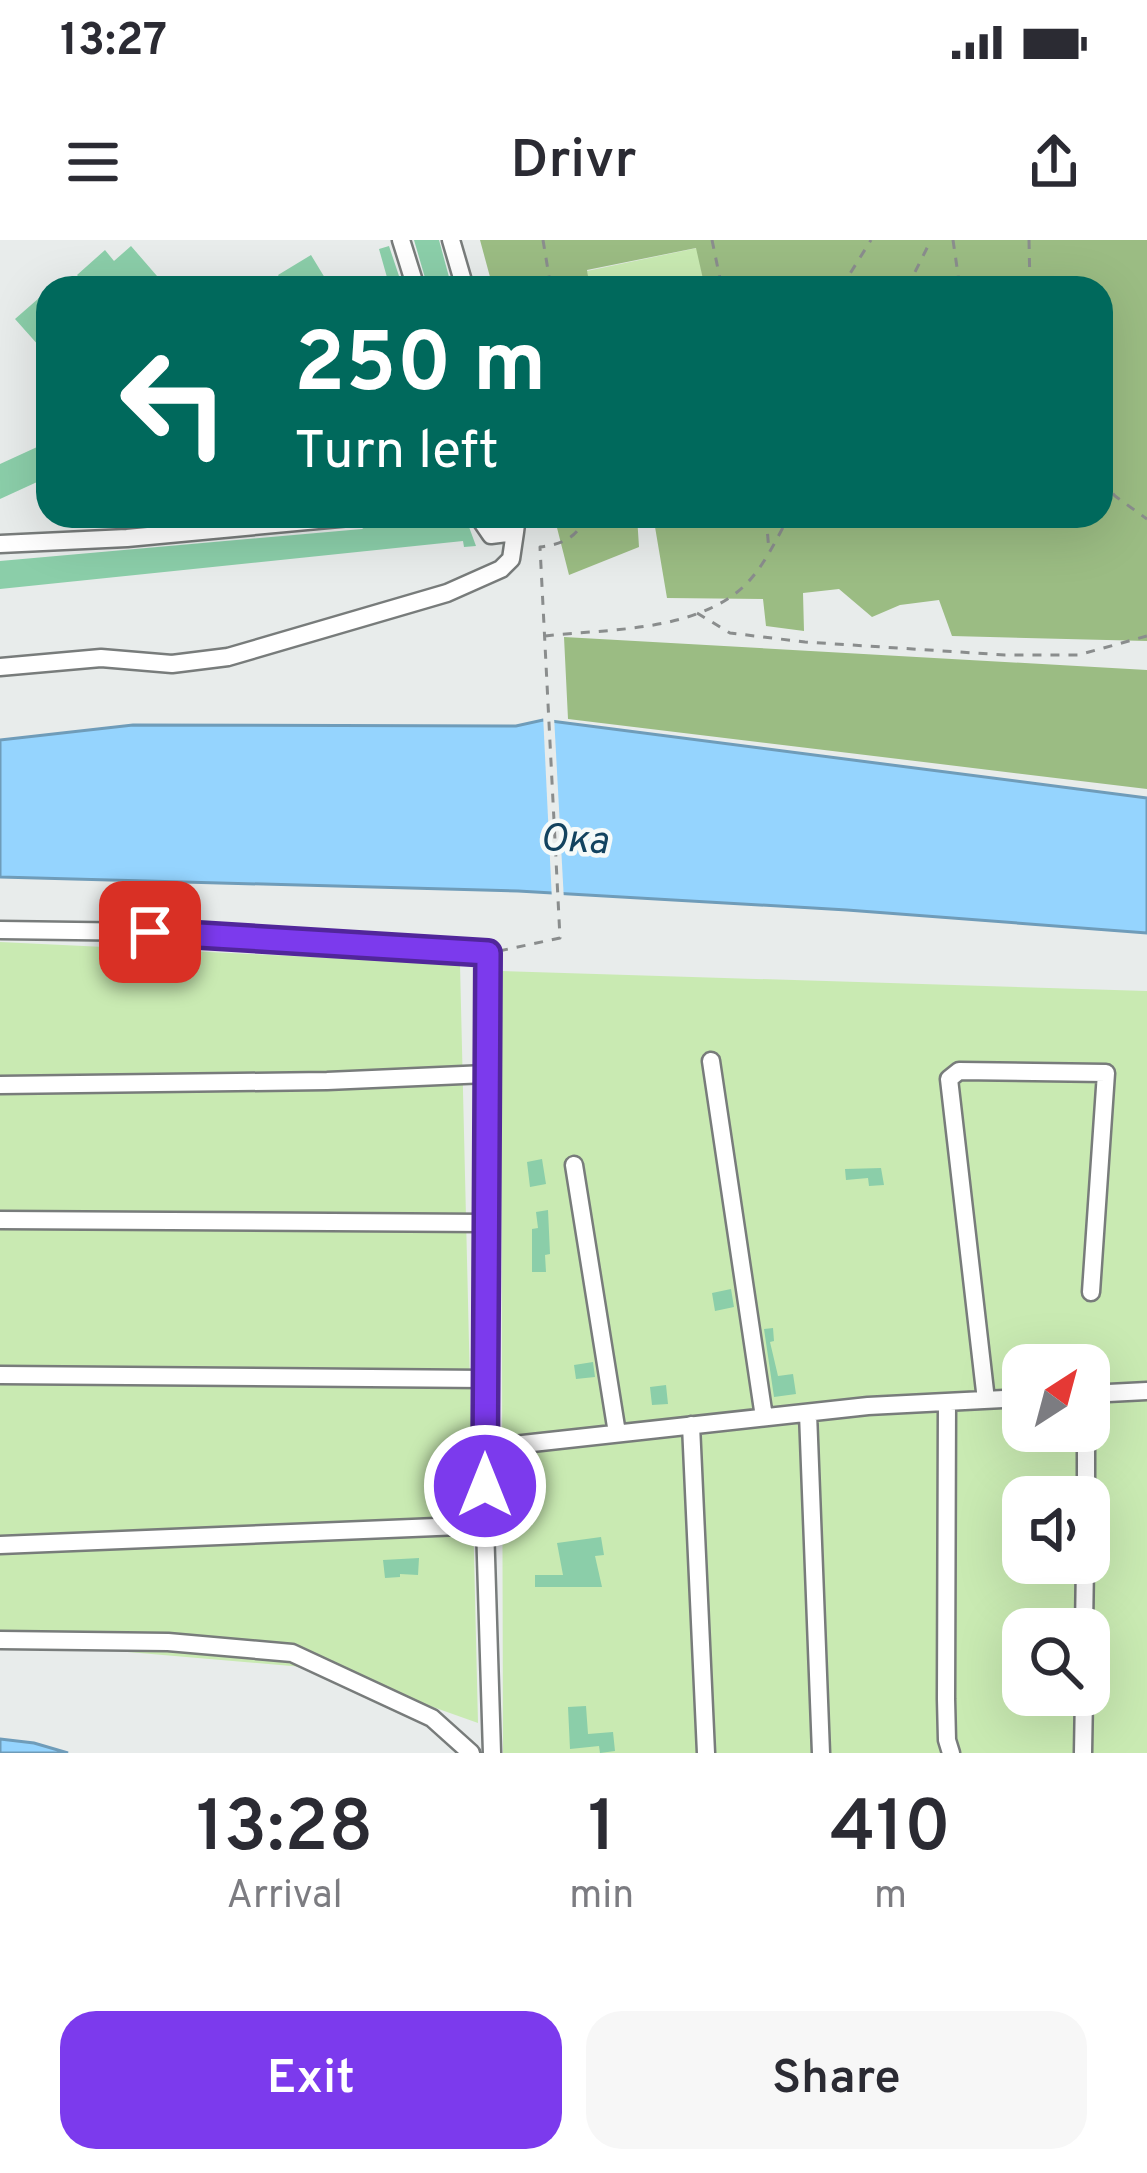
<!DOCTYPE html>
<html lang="en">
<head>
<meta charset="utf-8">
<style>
  :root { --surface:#fff; --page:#f7f7f7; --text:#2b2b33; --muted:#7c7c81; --accent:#7c3aed }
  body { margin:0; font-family:Overpass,sans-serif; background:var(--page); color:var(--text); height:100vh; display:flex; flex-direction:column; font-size:45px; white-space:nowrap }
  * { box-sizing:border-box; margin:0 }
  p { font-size:39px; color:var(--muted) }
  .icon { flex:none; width:66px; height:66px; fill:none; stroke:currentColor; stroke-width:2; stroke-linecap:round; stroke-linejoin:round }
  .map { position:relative; height:1513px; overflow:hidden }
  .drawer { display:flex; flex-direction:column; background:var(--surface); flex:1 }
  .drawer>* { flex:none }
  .top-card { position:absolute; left:36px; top:36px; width:1077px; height:252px; border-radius:36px; box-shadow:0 12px 48px #0002; background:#00695c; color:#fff; overflow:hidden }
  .needle { width:78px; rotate:36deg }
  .buttons { position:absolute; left:1002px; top:1104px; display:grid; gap:24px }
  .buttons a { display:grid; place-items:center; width:108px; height:108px; border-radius:24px; background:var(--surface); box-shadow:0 12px 48px #0002; font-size:60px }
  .pin { position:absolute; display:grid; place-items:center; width:102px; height:102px; color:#fff; margin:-51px; border-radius:24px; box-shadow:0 6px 18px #0006 }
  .me { position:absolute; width:132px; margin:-66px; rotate:0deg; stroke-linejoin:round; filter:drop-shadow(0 0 9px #0008) }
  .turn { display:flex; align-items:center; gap:42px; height:252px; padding:0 60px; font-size:54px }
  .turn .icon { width:156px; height:156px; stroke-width:2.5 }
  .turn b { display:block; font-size:84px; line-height:102px }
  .eta { display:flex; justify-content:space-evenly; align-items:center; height:204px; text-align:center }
  .eta b { font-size:72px; font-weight:600; line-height:84px }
  .cta { display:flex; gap:24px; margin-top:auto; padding:24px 60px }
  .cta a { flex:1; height:138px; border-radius:36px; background:var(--accent); color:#fff; font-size:48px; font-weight:600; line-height:138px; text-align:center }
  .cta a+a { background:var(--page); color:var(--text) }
  .status { display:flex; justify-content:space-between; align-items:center; height:84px; padding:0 60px; background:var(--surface); direction:ltr }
  .status svg { height:33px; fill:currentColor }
  header { display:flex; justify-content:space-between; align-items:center; height:156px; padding:0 60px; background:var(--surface); font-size:54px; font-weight:600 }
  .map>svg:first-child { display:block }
</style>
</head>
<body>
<div class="status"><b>13:27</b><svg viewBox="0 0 49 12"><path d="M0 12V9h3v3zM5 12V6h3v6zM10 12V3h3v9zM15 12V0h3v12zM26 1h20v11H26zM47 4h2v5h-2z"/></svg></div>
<header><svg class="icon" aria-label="menu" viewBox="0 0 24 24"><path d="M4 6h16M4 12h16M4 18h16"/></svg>Drivr<svg class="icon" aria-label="share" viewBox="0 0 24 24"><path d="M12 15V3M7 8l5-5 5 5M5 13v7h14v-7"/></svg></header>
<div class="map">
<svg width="1147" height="1513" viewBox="0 0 1147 1513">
  <rect width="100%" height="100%" fill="#e8eceb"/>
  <path fill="#c9eab2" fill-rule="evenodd" d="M697,8L705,48H590L587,31Z
    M0,702L460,724L478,1483L326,1429L0,1401Z
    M501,731L1147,751V1513H503ZM1023,1125H1089V1191H1023ZM1023,1257H1089V1323H1023ZM1023,1389H1089V1455H1023Z"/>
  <path fill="#9bbc83" d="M480,0H1147V401L952,396L939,360L900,365L872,377L839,349L803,353L804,391L766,386L763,359L667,358L654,281L676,276H1101V48H705L696,8L587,30L590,48H493Z
    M554,276H637L639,307L569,335Z
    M564,397L1147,430V549L568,479Z"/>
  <path fill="#95d4fe" stroke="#6f9cb9" stroke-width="3" d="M543,480L1147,558V693L847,670L518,651L0,637V500L133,485L516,486Z
    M0,1499L34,1503L68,1513H0Z"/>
  <path fill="#e8eceb" d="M543,474L554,476L564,661H552Z"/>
  <path fill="#8bcea9" d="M414,0H439L452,48H428Z
    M131,6L157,36L144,48H88L77,35L105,10L114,21Z
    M389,6L403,48H390L379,9Z
    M311,15L328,43L319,48H286L278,35Z
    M39,58L48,69V116L15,79Z
    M48,202V237L0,259V224Z
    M430,276H465L476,306L464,307L463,301L0,349V321L362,289L372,282Z
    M542,919L546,944L530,947L527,922Z
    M881,928L884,945L869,946L868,938L846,940L845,929Z
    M548,970L550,1014L545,1015L546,1032H532V989L538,988L536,972Z
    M731,1049L734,1067L715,1071L712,1053Z
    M773,1088L774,1101L770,1102L778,1136L793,1134L796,1154L774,1157L764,1089Z
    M593,1122L595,1137L576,1139L574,1125Z
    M666,1145L668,1164L652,1165L650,1147Z
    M601,1297L604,1315L595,1316L602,1347H535V1335H563L557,1303Z
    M419,1318L418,1335L400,1334V1337L385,1338L383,1320Z
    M586,1466L588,1494L613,1492L615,1511L600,1513L599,1506L570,1509L568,1467Z"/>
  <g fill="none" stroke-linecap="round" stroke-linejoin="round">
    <defs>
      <path id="minor" d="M401,0L416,48
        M451,0L465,48
        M478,276L491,295L515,292L517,276
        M0,304L127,298L361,276
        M0,427L101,418L172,424L228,417L447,353L501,329L511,319L515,292
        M0,690L150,692L487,713L485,1285L492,1513
        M711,821L764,1177
        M0,845L327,841L486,834
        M574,925L617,1193
        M0,980L486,983
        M0,1135L485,1139
        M1089,1154L1147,1151
        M986,1160L949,839L959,831L1106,833L1091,1052
        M947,1162L946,1459L947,1500L951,1513
        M808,1173L821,1513
        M691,1185L706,1513
        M486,1208L868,1166L1023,1158
        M1086,1257V1191
        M0,1305L485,1285
        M1084,1389L1085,1323
        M0,1400L168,1402L292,1413L432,1478L471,1513
        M1083,1513L1084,1455"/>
    </defs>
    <use href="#minor" stroke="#787c7b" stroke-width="21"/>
    <path stroke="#8a8d8d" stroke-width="3" stroke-dasharray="9 9" stroke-linecap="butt" d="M543,0L551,48
      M712,0L722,48
      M953,0L960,48
      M1029,0L1030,48
      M841,48L871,0
      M907,48L931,0
      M1101,240L1115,256L1147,279
      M766,276L769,311
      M697,373L730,393L805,402L1005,415H1078L1147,396
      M545,396C606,389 685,392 736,353C760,335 775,302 789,276
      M499,711L560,698L540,307C563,304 577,298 586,276"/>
    <use href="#minor" stroke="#fff" stroke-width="16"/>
  </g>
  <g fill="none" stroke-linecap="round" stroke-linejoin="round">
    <defs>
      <path id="route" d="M150,692L488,713L485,1246"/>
    </defs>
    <use href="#route" stroke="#51269a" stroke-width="30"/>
    <use href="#route" stroke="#7c3aed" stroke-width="21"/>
  </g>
  <g text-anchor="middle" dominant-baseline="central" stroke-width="9" stroke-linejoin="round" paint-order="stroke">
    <g font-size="39" font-style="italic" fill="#13435f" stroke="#f5faf9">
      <text transform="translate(574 602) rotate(3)">Ока</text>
    </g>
  </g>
</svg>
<div class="buttons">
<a><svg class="needle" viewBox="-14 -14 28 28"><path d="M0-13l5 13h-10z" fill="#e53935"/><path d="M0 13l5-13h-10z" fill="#7c7c81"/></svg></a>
<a><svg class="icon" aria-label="sound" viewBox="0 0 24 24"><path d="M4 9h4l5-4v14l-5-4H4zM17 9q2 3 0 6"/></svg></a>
<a><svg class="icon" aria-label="search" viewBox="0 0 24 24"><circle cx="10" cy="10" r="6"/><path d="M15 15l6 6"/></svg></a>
</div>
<div class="pin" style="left:150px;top:692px;background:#d93025"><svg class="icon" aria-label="arrive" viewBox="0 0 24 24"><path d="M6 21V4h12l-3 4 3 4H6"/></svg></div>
<svg class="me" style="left:485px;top:1246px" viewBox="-20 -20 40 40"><circle r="17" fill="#7c3aed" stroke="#fff" stroke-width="3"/><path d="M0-11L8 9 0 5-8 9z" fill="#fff"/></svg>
<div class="top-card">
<div class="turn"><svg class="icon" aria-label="left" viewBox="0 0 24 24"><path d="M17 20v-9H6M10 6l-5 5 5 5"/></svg><div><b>250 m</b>Turn left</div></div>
</div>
</div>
<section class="drawer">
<div class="eta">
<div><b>13:28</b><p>Arrival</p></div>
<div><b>1</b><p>min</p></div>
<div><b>410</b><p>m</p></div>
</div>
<div class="cta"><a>Exit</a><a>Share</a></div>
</section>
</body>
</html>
